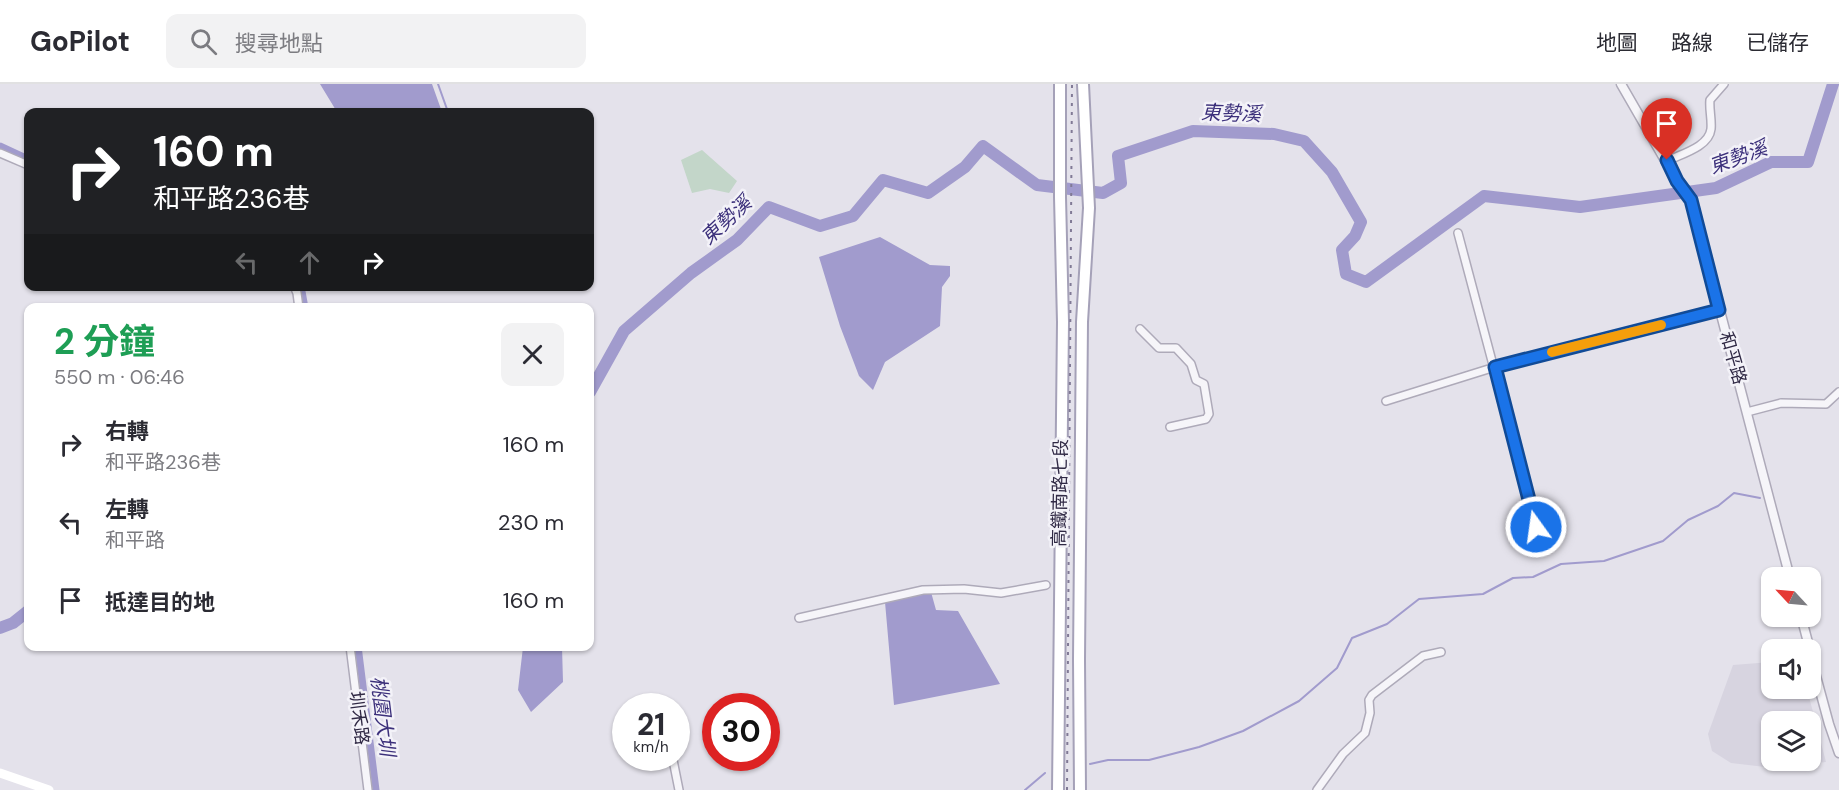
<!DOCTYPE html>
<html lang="zh-TW">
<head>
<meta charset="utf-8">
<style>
  :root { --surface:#fff; --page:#f2f2f3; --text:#2b2b33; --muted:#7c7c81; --line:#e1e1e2 }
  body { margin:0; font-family:"DM Sans","Noto Sans TC",sans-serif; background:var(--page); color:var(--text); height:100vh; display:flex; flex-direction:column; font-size:22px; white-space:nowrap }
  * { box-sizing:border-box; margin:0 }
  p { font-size:20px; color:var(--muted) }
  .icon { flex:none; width:33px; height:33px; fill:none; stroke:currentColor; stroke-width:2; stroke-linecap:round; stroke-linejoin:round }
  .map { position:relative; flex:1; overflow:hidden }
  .details { position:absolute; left:24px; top:219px; width:570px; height:348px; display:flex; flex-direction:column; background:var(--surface); border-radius:12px; box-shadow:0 2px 4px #0004 }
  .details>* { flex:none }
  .banner { position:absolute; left:24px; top:24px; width:570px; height:183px; border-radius:12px; box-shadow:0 2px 4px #0004; background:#202124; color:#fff; overflow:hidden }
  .needle { width:39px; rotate:296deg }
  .tools { position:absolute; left:1761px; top:483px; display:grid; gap:12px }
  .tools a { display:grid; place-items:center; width:60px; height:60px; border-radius:12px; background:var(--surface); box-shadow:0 2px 4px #0004; font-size:30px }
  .speed { position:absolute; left:612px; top:609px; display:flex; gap:12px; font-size:30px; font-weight:700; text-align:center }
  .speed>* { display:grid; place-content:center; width:78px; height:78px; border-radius:50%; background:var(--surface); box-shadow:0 2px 4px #0004; line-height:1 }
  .speed small { font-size:15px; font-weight:400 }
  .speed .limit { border:9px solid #d22; background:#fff; color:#111 }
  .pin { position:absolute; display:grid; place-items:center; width:51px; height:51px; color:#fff; margin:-62px -26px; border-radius:50% 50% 50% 0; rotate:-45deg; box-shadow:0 0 6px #0007 }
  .pin .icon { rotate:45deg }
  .me { position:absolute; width:66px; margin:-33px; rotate:346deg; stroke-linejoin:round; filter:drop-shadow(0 0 4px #0008) }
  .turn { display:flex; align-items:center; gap:21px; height:126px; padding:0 30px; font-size:27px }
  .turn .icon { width:78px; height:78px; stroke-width:2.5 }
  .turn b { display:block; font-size:42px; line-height:51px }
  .lanes { display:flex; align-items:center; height:57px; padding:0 30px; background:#0003; justify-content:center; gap:30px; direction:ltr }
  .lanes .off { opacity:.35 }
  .round { display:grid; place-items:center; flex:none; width:63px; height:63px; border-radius:12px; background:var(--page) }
  .headline { display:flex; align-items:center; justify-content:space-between; height:102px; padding:0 30px }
  h1 { font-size:36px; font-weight:700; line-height:45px; color:#1e9e55 }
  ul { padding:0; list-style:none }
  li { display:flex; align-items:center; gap:18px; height:78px; padding:0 30px }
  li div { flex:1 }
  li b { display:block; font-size:22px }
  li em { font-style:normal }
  header { display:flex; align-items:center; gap:36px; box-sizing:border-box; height:84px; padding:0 30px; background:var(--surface); border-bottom:2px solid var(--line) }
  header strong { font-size:28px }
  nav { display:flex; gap:33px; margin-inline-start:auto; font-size:21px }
  .search { width:420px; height:54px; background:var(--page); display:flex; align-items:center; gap:15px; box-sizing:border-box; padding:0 21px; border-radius:12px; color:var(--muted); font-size:22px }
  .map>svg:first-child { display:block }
</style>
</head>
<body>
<header>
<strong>GoPilot</strong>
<div class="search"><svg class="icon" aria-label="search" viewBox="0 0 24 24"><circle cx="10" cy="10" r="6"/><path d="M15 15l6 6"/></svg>搜尋地點</div>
<nav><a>地圖</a><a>路線</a><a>已儲存</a></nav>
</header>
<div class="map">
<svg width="1839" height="706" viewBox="0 0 1839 706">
  <rect width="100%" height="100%" fill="#e4e2eb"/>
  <path fill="#d7d4e0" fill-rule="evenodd" d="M1771,578L1772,604L1807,605L1826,678L1774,684L1731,679L1712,667L1708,650L1733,581ZM1772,638H1810V676H1772Z"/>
  <path fill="#c3d6c9" d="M702,66L737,97L729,109L710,105L692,109L681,76Z"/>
  <path fill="#a19bcd" d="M320,0H432L442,28H337Z
    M880,153L930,181L950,182V192L942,203L940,242L885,278L873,306L859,292L840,242L819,173Z
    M931,508L936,526L958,527L1000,600L894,621L885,518Z
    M523,563H562L563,598L531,628L518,606Z"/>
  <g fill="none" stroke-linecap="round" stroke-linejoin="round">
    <path stroke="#a19bcd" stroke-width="2" d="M438,0L448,28
      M1090,680L1108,676H1149L1199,663L1243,647L1299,617L1337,584L1352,554L1387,540L1419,515L1483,510L1513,494L1533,493L1561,480L1604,477L1663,457L1688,436L1718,422L1734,409L1760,414
      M1025,706L1045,689"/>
    <path stroke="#a19bcd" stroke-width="7" d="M0,62L28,75
      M301,202L305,224
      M358,562L376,706"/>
    <path stroke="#a19bcd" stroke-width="12" d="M590,308L624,247L691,189L737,156L769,123L820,142L853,132L883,96L928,109L965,83L983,62L1037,101L1103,109L1121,99L1118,72L1193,47L1274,50L1304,57L1332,88L1361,138L1355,152L1342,166L1346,190L1366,198L1484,112L1580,123L1716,104L1771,78H1808L1833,0
      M0,544L13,539L28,527"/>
    <defs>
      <path id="minor" d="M0,69L28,81
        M1667,77C1681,70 1709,63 1711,45C1712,35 1709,26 1710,16L1724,0
        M1458,149L1536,443
        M294,202L297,209L299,224
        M1140,245L1159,264H1176L1191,280L1196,296L1204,300L1209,330L1206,335L1170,343
        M1386,317L1495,283L1719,227
        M1747,328L1781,319L1826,320L1839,308
        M799,534L923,506L964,505L1001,509L1046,501
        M350,562L368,706
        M673,676L679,706
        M1317,706L1343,670L1365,649L1370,629L1369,616L1372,611L1423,572L1441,568"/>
      <path id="tertiary" d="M1621,0L1677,97L1691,116L1790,494
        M1801,532L1810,566
        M1810,570L1829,640L1839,669"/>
      <path id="primary" d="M1058,706L1063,238L1060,113V0
        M1080,706L1079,576L1082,238L1089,124L1083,0"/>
    </defs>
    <use href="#minor" stroke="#aeaab9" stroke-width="10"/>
    <use href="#tertiary" stroke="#aeaab9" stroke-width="11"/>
    <use href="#primary" stroke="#a5a1b8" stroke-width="14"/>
    <use href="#minor" stroke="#f6f5f9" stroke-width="7"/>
    <use href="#tertiary" stroke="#f6f5f9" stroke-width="8"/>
    <path stroke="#fff" stroke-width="9" d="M0,689L49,706"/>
    <use href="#primary" stroke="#fff" stroke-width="10"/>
    <path stroke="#817a96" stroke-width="2" stroke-dasharray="3 6" stroke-linecap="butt" d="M1067,706L1072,0"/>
  </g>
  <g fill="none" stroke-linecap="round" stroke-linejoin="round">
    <defs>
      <path id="route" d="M1536,443L1495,283L1719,226L1691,116L1677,97L1667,76"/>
    </defs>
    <use href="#route" stroke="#114b97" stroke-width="15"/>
    <use href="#route" stroke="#1a73e8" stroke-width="10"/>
    <path stroke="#f59e0b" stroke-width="10" d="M1552,268L1661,241"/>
  </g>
  <g text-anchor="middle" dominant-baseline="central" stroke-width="5" stroke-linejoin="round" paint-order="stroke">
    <g font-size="18" fill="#302945" stroke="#f3f2f8">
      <text transform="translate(1733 274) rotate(74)">和平路</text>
      <text transform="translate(1060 409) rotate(-89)">高鐵南路七段</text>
      <text transform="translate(359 634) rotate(83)">圳禾路</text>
    </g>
    <g font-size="20" font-style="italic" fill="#3c307b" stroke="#f3f2f8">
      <text transform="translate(1231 29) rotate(2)">東勢溪</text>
      <text transform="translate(1738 73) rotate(-20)">東勢溪</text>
      <text transform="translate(726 136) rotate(-43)">東勢溪</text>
      <text transform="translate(383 632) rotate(83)">桃園大圳</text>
    </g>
  </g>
</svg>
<div class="tools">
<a><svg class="needle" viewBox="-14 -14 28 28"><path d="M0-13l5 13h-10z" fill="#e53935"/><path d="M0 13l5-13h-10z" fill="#7c7c81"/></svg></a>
<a><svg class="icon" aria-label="sound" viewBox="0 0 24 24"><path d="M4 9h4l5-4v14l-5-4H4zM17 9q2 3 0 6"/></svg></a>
<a><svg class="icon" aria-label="layers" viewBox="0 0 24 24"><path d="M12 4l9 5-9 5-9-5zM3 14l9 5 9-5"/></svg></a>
</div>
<div class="speed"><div>21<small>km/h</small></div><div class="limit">30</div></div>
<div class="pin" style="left:1667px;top:76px;background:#d93025"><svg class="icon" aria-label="arrive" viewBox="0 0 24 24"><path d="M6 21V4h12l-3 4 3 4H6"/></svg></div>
<svg class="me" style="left:1536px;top:443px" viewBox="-20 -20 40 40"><circle r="17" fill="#1a73e8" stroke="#fff" stroke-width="3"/><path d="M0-11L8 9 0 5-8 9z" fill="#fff"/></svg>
<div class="banner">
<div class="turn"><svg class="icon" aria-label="right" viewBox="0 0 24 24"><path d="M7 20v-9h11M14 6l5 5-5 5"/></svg><div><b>160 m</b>和平路236巷</div></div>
<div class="lanes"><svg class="icon off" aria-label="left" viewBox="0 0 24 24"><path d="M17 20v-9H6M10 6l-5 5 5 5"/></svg><svg class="icon off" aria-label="ahead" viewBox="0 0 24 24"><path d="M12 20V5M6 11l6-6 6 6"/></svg><svg class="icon" aria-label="right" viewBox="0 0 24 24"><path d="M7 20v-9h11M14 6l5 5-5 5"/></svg></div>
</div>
<section class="details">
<div class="headline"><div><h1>2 分鐘</h1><p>550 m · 06:46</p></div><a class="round"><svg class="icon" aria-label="close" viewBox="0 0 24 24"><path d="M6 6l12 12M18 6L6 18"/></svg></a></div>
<ul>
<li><svg class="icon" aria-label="right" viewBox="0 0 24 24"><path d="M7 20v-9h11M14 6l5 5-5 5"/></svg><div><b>右轉</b><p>和平路236巷</p></div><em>160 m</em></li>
<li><svg class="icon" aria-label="left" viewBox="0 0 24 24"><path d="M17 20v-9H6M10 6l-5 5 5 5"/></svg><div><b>左轉</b><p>和平路</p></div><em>230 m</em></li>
<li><svg class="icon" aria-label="arrive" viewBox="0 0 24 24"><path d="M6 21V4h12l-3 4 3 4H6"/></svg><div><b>抵達目的地</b></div><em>160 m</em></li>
</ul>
</section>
</div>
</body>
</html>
